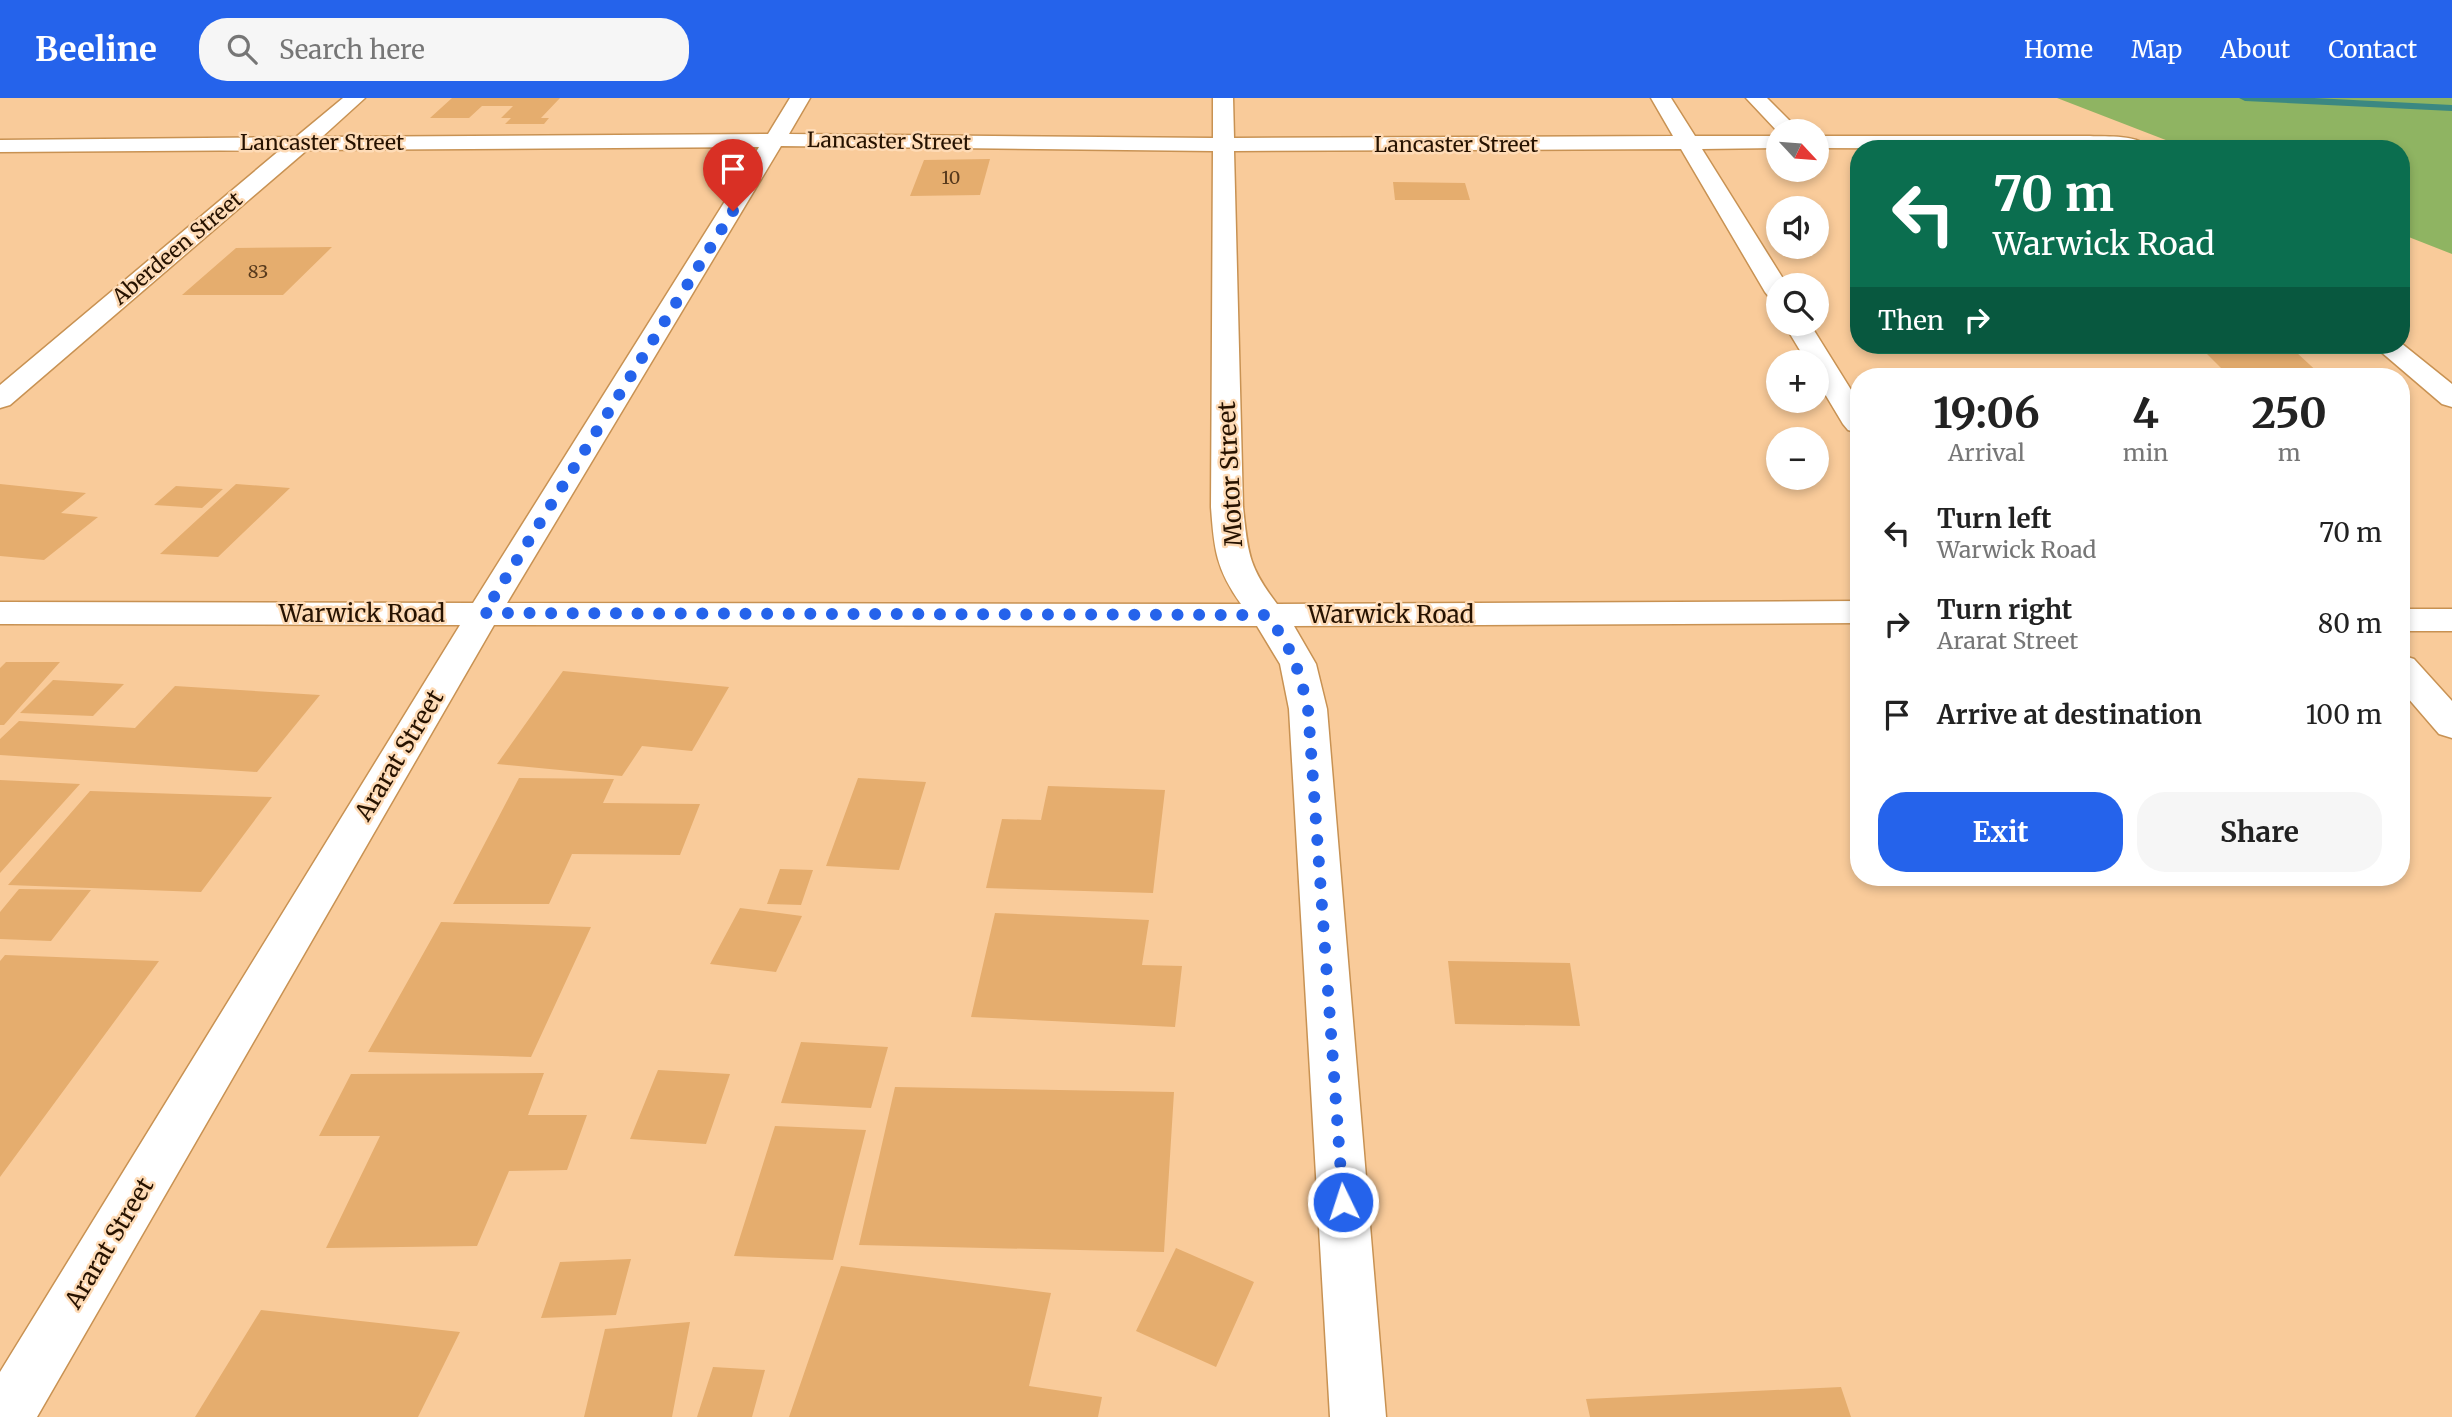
<!DOCTYPE html>
<html lang="en">
<head>
<meta charset="utf-8">
<style>
  :root { --surface:#fff; --page:#f6f6f6; --text:#222; --muted:#767676; --accent:#2563eb }
  body { margin:0; font-family:Merriweather,serif; background:var(--page); color:var(--text); height:100vh; display:flex; flex-direction:column; font-size:26px; white-space:nowrap }
  * { box-sizing:border-box; margin:0 }
  p { font-size:23px; color:var(--muted) }
  .icon { flex:none; width:38px; height:38px; fill:none; stroke:currentColor; stroke-width:2; stroke-linecap:round; stroke-linejoin:round }
  .map { position:relative; flex:1; overflow:hidden }
  .details { position:absolute; left:1850px; top:270px; width:560px; height:518px; display:flex; flex-direction:column; background:var(--surface); border-radius:28px; box-shadow:0 4px 10px #0003 }
  .details>* { flex:none }
  .top-card { position:absolute; left:1850px; top:42px; width:560px; height:214px; border-radius:28px; box-shadow:0 4px 10px #0003; background:#0b6e4f; color:#fff; overflow:hidden }
  .needle { width:46px; rotate:116deg }
  .buttons { position:absolute; left:1766px; top:21px; display:grid; gap:14px }
  .buttons a { display:grid; place-items:center; width:63px; height:63px; border-radius:50%; background:var(--surface); box-shadow:0 4px 10px #0003; font-size:35px }
  .pin { position:absolute; display:grid; place-items:center; width:60px; height:60px; color:#fff; margin:-72px -30px; border-radius:50% 50% 50% 0; rotate:-45deg; box-shadow:0 0 7px #0007 }
  .pin .icon { rotate:45deg }
  .me { position:absolute; width:77px; margin:-38px; rotate:356deg; stroke-linejoin:round; filter:drop-shadow(0 0 5px #0008) }
  .turn { display:flex; align-items:center; gap:24px; height:147px; padding:0 28px; font-size:32px }
  .turn .icon { width:91px; height:91px; stroke-width:2.5 }
  .turn b { display:block; font-size:49px; line-height:60px }
  .then { display:flex; align-items:center; height:66px; padding:0 28px; background:#0003; gap:14px; font-size:26px }
  .eta { display:flex; justify-content:space-evenly; align-items:center; height:119px; text-align:center }
  .eta b { font-size:42px; font-weight:700; line-height:49px }
  .primary-button { display:flex; gap:14px; margin-top:auto; padding:14px 28px }
  .primary-button a { flex:1; height:80px; border-radius:28px; background:var(--accent); color:#fff; font-size:28px; font-weight:700; line-height:80px; text-align:center }
  .primary-button a+a { background:var(--page); color:var(--text) }
  ul { padding:0; list-style:none }
  li { display:flex; align-items:center; gap:21px; height:91px; padding:0 28px }
  li div { flex:1 }
  li b { display:block; font-size:26px }
  li em { font-style:normal }
  header { display:flex; align-items:center; gap:42px; box-sizing:border-box; height:98px; padding:0 35px; background:var(--accent); color:#fff }
  header strong { font-size:33px }
  nav { display:flex; gap:38px; margin-inline-start:auto; font-size:24px }
  .search { width:490px; height:63px; background:var(--page); display:flex; align-items:center; gap:18px; box-sizing:border-box; padding:0 24px; border-radius:28px; color:var(--muted); font-size:26px }
  .map>svg:first-child { display:block }
</style>
</head>
<body>
<header>
<strong>Beeline</strong>
<div class="search"><svg class="icon" aria-label="search" viewBox="0 0 24 24"><circle cx="10" cy="10" r="6"/><path d="M15 15l6 6"/></svg>Search here</div>
<nav><a>Home</a><a>Map</a><a>About</a><a>Contact</a></nav>
</header>
<div class="map">
<svg width="2452" height="1319" viewBox="0 0 2452 1319">
  <rect width="100%" height="100%" fill="#f9cb9a"/>
  <path fill="#8fb462" d="M2057,0H2452V156L2401,136V51H2189Z"/>
  <g fill="none" stroke-linecap="round" stroke-linejoin="round">
    <path fill="#3b8882" fill-rule="evenodd" d="M2239,0H2314L2452,7V13L2245,3Z"/>
  </g>
  <path fill="#e5ad6e" d="M452,0H560L541,20H549L544,26H505L511,20H501L513,8H482L469,20H430Z
    M990,61L980,97L910,98L924,62Z
    M1393,84L1465,85L1470,102H1395Z
    M332,149L283,197H182L236,150Z
    M2296,254L2322,278H2229L2206,255Z
    M0,386L86,395L61,415L98,419L44,462L0,458Z
    M236,386L290,390L218,459L160,456Z
    M176,388L223,391L202,410L154,407Z
    M6,564H60L4,627H0V570Z
    M563,573L729,589L692,653L642,648L622,678L497,666Z
    M53,582L124,586L93,618L20,615Z
    M175,588L320,597L257,674L0,657V641L19,623L135,630Z
    M519,680L614,681L603,705L700,706L680,757L572,756L549,806H453Z
    M858,680L926,684L899,772L826,768Z
    M0,682L80,686L0,775Z
    M1048,688L1165,692L1153,795L986,790L1002,721L1041,722Z
    M90,693L272,699L201,794L8,787Z
    M780,771L813,772L801,807L767,806Z
    M19,791L91,792L51,843L0,841V814Z
    M740,810L802,818L776,874L710,866Z
    M995,815L1149,822L1142,867L1182,868L1175,929L971,919Z
    M441,824L591,829L531,959L368,954Z
    M5,857L159,863L0,1079V863Z
    M1448,863L1570,865L1580,928L1455,926Z
    M801,944L888,949L871,1010L781,1005Z
    M658,972L730,976L706,1046L630,1041Z
    M544,975L528,1017H587L567,1072L509,1073L477,1148L326,1150L380,1038H319L351,976Z
    M895,989L1174,994L1164,1154L859,1147Z
    M775,1028L866,1032L833,1162L734,1158Z
    M1176,1150L1254,1184L1216,1269L1136,1233Z
    M631,1161L616,1217L541,1220L560,1164Z
    M841,1168L1051,1195L1029,1288L1102,1299L1098,1319H789Z
    M261,1212L460,1234L418,1319H195Z
    M690,1224L672,1319H584L605,1231Z
    M713,1269L765,1272L752,1319H697Z
    M1841,1289L1851,1319H1590L1586,1301Z"/>
  <g fill="none" stroke-linecap="round" stroke-linejoin="round">
    <defs>
      <path id="minor" d="M343,0H365L322,39L768,36L790,0H810L789,36L1213,40V0H1233L1234,40L1673,38L1651,0H1671L1695,38H1778V50L1702,51L1787,187H1778V202L1769,199L1765,194L1681,51L1234,53L1243,409C1248,455 1248,468 1277,506L1858,503V525L1294,528L1316,566L1327,611L1386,1319H1330L1289,611L1280,566L1257,528L494,527L37,1319H0V1274L460,527L0,526V504L473,505L759,49L307,52L10,307L0,310V287L280,52L0,54V42L296,39ZM781,48L1213,53L1211,409C1214,451 1216,471 1241,506L507,505Z
        M1746,0H1767L1800,33L1778,34Z
        M1816,38H2090C2107,39 2139,36 2151,51L1816,50Z
        M1784,226H1810L1858,303V335L1848,332L1843,326L1816,281V264H1807Z
        M2401,245L2452,286V309L2442,306L2373,247Z
        M2401,511H2452V533H2401Z
        M2401,557L2414,561L2452,603V640L2439,636L2401,592Z"/>
    </defs>
    <use href="#minor" stroke="#c89253" stroke-width="3"/>
    <use href="#minor" fill="#fff" fill-rule="evenodd"/>
  </g>
  <g fill="none" stroke-linecap="round" stroke-linejoin="round">
    <path stroke="#2563eb" stroke-width="12" stroke-dasharray="0 21.6" d="M733,113L484,515L1266,517C1292,548 1299,572 1308,611L1343,1104"/>
  </g>
  <g text-anchor="middle" dominant-baseline="central" stroke-width="5" stroke-linejoin="round" paint-order="stroke">
    <g font-size="18" fill="#56391c">
      <text x="951" y="79">10</text>
      <text x="258" y="173">83</text>
    </g>
    <g font-size="21" fill="#261200" stroke="#fedbb6">
      <text transform="translate(889 43) rotate(1)">Lancaster Street</text>
      <text x="322" y="44">Lancaster Street</text>
      <text x="1456" y="46">Lancaster Street</text>
      <text transform="translate(177 150) rotate(-40)">Aberdeen Street</text>
    </g>
    <g font-size="24" fill="#261200" stroke="#fedbb6">
      <text transform="translate(1230 376) rotate(-93)">Motor Street</text>
      <text x="362" y="515">Warwick Road</text>
      <text x="1391" y="516">Warwick Road</text>
      <text transform="translate(399 657) rotate(-59)">Ararat Street</text>
      <text transform="translate(109 1145) rotate(-59)">Ararat Street</text>
    </g>
  </g>
</svg>
<div class="buttons">
<a><svg class="needle" viewBox="-14 -14 28 28"><path d="M0-13l5 13h-10z" fill="#e53935"/><path d="M0 13l5-13h-10z" fill="#767676"/></svg></a>
<a><svg class="icon" aria-label="sound" viewBox="0 0 24 24"><path d="M4 9h4l5-4v14l-5-4H4zM17 9q2 3 0 6"/></svg></a>
<a><svg class="icon" aria-label="search" viewBox="0 0 24 24"><circle cx="10" cy="10" r="6"/><path d="M15 15l6 6"/></svg></a>
<a>+</a>
<a>−</a>
</div>
<div class="pin" style="left:733px;top:113px;background:#d93025"><svg class="icon" aria-label="arrive" viewBox="0 0 24 24"><path d="M6 21V4h12l-3 4 3 4H6"/></svg></div>
<svg class="me" style="left:1343px;top:1104px" viewBox="-20 -20 40 40"><circle r="17" fill="#2563eb" stroke="#fff" stroke-width="3"/><path d="M0-11L8 9 0 5-8 9z" fill="#fff"/></svg>
<div class="top-card">
<div class="turn"><svg class="icon" aria-label="left" viewBox="0 0 24 24"><path d="M17 20v-9H6M10 6l-5 5 5 5"/></svg><div><b>70 m</b>Warwick Road</div></div>
<div class="then">Then<svg class="icon" aria-label="right" viewBox="0 0 24 24"><path d="M7 20v-9h11M14 6l5 5-5 5"/></svg></div>
</div>
<section class="details">
<div class="eta">
<div><b>19:06</b><p>Arrival</p></div>
<div><b>4</b><p>min</p></div>
<div><b>250</b><p>m</p></div>
</div>
<ul>
<li><svg class="icon" aria-label="left" viewBox="0 0 24 24"><path d="M17 20v-9H6M10 6l-5 5 5 5"/></svg><div><b>Turn left</b><p>Warwick Road</p></div><em>70 m</em></li>
<li><svg class="icon" aria-label="right" viewBox="0 0 24 24"><path d="M7 20v-9h11M14 6l5 5-5 5"/></svg><div><b>Turn right</b><p>Ararat Street</p></div><em>80 m</em></li>
<li><svg class="icon" aria-label="arrive" viewBox="0 0 24 24"><path d="M6 21V4h12l-3 4 3 4H6"/></svg><div><b>Arrive at destination</b></div><em>100 m</em></li>
</ul>
<div class="primary-button"><a>Exit</a><a>Share</a></div>
</section>
</div>
</body>
</html>
